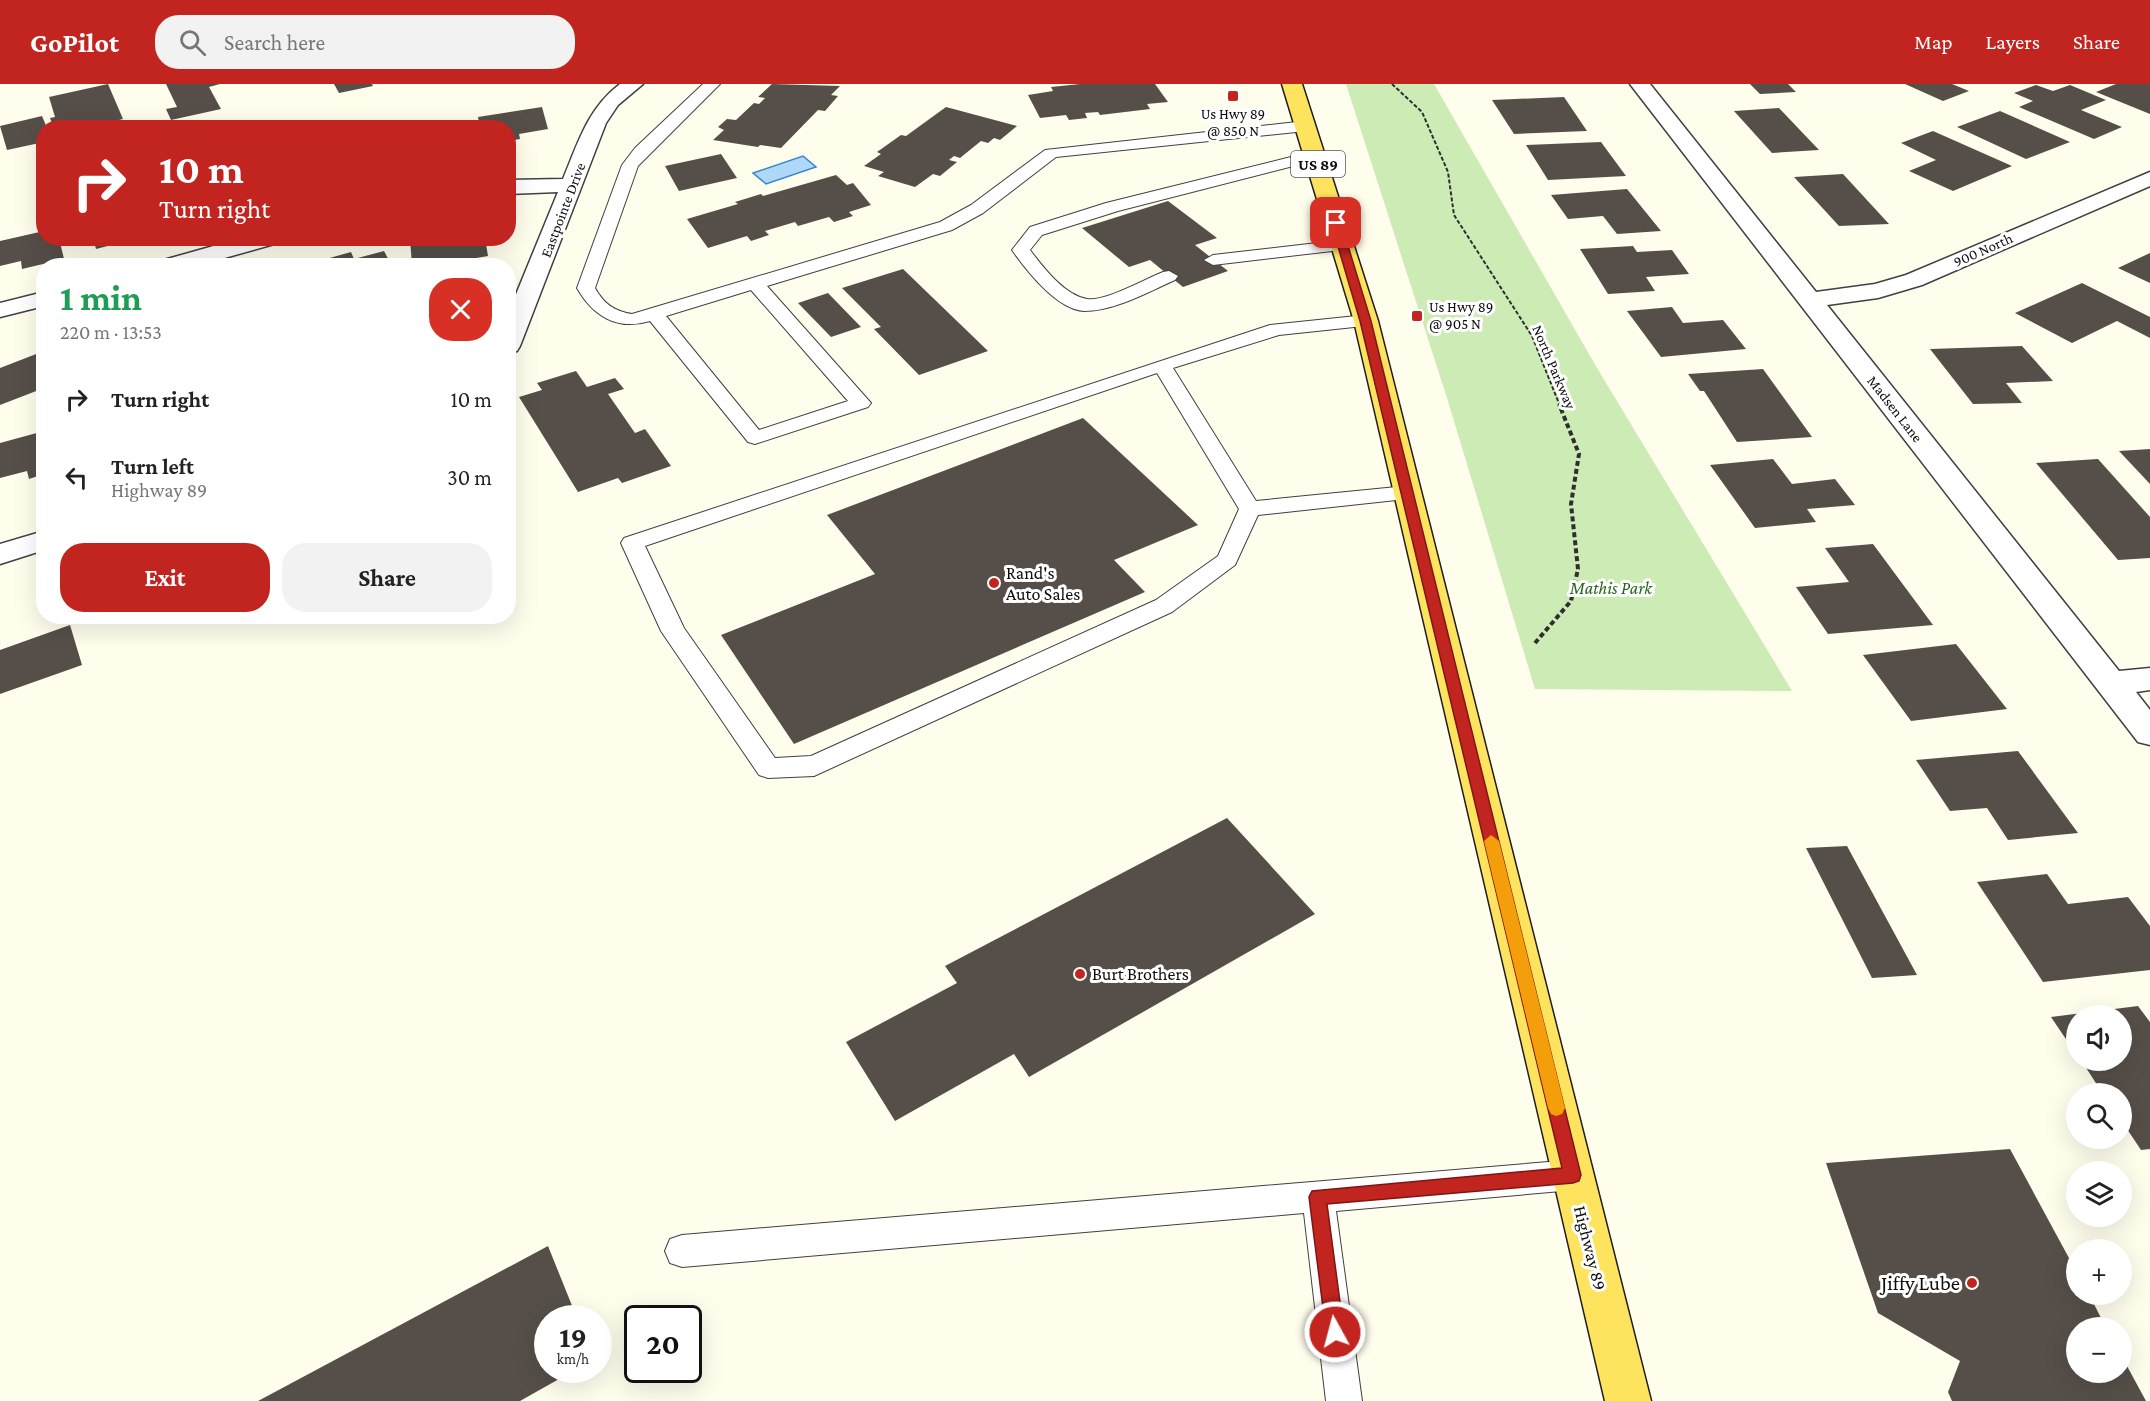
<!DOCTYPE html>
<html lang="en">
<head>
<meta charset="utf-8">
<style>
  :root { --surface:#fff; --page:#f2f2f2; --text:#222; --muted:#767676; --accent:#c2241f }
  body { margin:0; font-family:"Crimson Pro",serif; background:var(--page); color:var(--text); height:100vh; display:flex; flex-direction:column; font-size:22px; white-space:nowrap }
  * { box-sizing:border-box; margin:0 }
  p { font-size:20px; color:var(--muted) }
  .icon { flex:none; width:33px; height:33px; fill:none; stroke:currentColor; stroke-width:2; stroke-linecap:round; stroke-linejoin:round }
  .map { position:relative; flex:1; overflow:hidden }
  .panel { position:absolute; left:36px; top:174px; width:480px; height:366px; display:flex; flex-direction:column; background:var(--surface); border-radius:24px; box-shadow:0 6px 24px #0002 }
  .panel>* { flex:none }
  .hud { position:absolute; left:36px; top:36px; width:480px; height:126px; border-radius:24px; box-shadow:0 6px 24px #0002; background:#c2241f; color:#fff; overflow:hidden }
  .tools { position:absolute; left:2066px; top:921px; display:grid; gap:12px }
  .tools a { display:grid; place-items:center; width:66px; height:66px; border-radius:50%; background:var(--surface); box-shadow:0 6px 24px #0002; font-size:30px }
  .speed { position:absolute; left:534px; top:1221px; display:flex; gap:12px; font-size:30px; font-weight:700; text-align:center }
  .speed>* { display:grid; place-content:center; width:78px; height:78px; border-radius:50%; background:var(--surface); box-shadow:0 6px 24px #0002; line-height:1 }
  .speed small { font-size:15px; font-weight:400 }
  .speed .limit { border:3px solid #111; border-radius:9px; background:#fff; color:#111 }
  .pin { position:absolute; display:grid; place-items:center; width:51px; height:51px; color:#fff; margin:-26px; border-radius:12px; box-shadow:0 3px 9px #0006 }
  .me { position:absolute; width:66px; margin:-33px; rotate:353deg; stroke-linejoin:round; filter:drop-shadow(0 0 4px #0008) }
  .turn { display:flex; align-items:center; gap:21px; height:126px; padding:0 24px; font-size:27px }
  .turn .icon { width:78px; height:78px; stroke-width:2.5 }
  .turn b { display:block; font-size:42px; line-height:51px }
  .round { display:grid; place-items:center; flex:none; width:63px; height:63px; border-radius:24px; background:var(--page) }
  .head { display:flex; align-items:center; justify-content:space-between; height:102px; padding:0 24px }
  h1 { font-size:36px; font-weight:700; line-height:45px; color:#1e9e55 }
  .cta { display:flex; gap:12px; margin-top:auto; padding:12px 24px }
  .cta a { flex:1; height:69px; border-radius:24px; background:var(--accent); color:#fff; font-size:24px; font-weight:700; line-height:69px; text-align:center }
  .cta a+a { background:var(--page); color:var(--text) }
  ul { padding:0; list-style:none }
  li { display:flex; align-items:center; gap:18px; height:78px; padding:0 24px }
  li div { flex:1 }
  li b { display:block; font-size:22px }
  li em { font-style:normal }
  header { display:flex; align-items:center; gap:36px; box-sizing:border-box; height:84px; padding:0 30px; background:var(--accent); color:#fff }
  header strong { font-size:28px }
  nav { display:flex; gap:33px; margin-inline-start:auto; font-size:21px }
  .search { width:420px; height:54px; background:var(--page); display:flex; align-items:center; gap:15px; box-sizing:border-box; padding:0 21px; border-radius:24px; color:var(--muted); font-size:22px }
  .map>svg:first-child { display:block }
</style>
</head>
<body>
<header>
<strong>GoPilot</strong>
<div class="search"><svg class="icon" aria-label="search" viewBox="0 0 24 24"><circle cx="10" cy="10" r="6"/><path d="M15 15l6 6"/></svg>Search here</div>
<nav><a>Map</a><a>Layers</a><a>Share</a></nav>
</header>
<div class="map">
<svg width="2150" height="1317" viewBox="0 0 2150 1317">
  <rect width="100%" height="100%" fill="#fffdec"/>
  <path fill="#cdebb5" d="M1346,0H1434L1597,284L1792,607L1535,605L1447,314Z"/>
  <path fill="#afd7f8" stroke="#3386d2" stroke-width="1.5" d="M803,72L816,83L766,100L753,89Z"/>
  <path fill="#564f49" d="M108,0L123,35L85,44H54L50,34L55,33L49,13Z
    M166,0H220L209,3L221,25L171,36L166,25L177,23Z
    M334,0H372L373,2L339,9Z
    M772,0L840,2L831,11L838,12L825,27L818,26L781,64L760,61L758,63L713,56L724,46L718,43L727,35L736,36L754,19L759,20L765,14L758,13Z
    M1080,0H1155L1168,18L1147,20L1150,25L1100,31L1098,28L1085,29L1087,34L1069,36L1066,31L1040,34L1028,11L1053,7L1051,3Z
    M1750,0H1788L1796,8L1760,10Z
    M1905,0H1952L1969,7L1943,17Z
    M2116,0H2150V30L2096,8Z
    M2036,1L2053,7L2070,1L2106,16L2081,26L2122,43L2094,55L2019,23L2033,17L2014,9Z
    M1564,13L1587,47L1514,50L1492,16Z
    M542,23L548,45L519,50L520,55L508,57V44H480L478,33Z
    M946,23L1017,42L1000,56L994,54L988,59L981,57L960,74L954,72L949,76L957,78L940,92L933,90L915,103L878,92L884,88L864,82L881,70L877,68L901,51L906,52Z
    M1779,24L1819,66L1772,69L1734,27Z
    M2000,27L2070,58L2026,75L1957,43Z
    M42,32L47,44H44V58L7,66L0,42Z
    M1933,47L2012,82L1953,107L1909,87L1936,76L1901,59Z
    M1601,58L1626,92L1548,96L1526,61Z
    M721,70L737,94L679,107L665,82Z
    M1843,90L1889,140L1839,142L1794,93Z
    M836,91L847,101L853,99L871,121L849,128L853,132L834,138L829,133L798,142L795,138L765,147L769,151L751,157L747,152L708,164L687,135L738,120L735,118L761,110L763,112Z
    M1627,105L1661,147L1617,150L1603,132L1568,135L1551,111Z
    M1168,117L1217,154L1195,161L1228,187L1183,203L1150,176L1129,183L1082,144Z
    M44,147V154H59L64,175L22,185L21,177L0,182V157Z
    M93,154H135V155L96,165Z
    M410,154H485L488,172L430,182H412Z
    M1633,162L1637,168L1672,166L1689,190L1646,193L1655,207L1608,210L1580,165Z
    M384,167L392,182H301L351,168L354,175Z
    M2150,169V199L2118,184Z
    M903,185L988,267L919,291L874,245L881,243L842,204Z
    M2082,199L2150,233V254L2117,237L2072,259L2015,229Z
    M828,209L861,243L831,253L798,219Z
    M1672,223L1683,239L1723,236L1746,265L1661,273L1627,227Z
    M2022,262L2053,297L2006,299L2022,319L1973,320L1930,265Z
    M44,267V304L0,321V284Z
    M1763,285L1812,353L1737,358L1704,307H1700L1688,290Z
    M576,287L587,303L615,294L624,305L608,310L635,349L645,345L671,382L622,399L618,394L578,408L519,313L542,306L537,299Z
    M1083,334L1198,441L1114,476L1145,508L794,660L721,551L875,490L827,431Z
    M44,347V390L29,395L27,387L0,394V359Z
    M2150,365V400L2119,367Z
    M1773,375L1792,400L1835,395L1855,421L1807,425L1816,438L1755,444L1710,381Z
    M2098,375L2150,433V474L2118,476L2036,379Z
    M1873,460L1933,541L1828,550L1796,503L1849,498L1825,464Z
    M70,541L82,581L0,610V566Z
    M1956,560L2007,625L1911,637L1863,571Z
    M2018,667L2078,749L2008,756L1987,724L1950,727L1916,676Z
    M1227,734L1315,830L1029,993L1014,970L895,1037L846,958L957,899L945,882Z
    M1847,762L1917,891L1872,894L1806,764Z
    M2047,790L2068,820L2128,813L2150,842V886L2043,898L1977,798Z
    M2138,922L2150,938V1065L2141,1066L2121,1036V1010H2103L2081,976H2121V932H2076V970L2051,933Z
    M2010,1065L2076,1187V1210H2089L2106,1244H2076V1288H2121V1271L2146,1317H1952L1948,1308L1960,1277L1878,1229L1826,1079Z
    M548,1162L577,1234H548V1286H575L520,1317H258Z"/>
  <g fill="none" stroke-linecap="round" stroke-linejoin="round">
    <defs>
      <path id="service" d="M703,0H720L638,82L595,204C604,220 614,227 632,230L940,138L971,121L1045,66L1306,37L1314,42L1306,47L1056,73L983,129L952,146L767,202L871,319L868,323L755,360L748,358L650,237C617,247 593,232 577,204L622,81L635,64ZM751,206L848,317L759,346L666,232Z
        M1315,67L1321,69L1323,72L1321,75L1118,127L1042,151L1030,166C1043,183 1064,211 1087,215C1105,218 1145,195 1163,188L1169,187L1178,192L1175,196C1148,208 1115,227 1084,227C1057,226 1026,186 1012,166L1030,143L1106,119Z
        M1343,156L1349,157L1352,161L1349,165L1213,181L1204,176L1213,171Z
        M1366,231L1375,237L1373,241L1279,251L1173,284L1256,417L1407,402L1415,404L1418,409L1415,414L1258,431L1235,481L1172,528L814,692L768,694L759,691L661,547L621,459L624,454L1270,241ZM1157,289L1239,425L1218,472L1156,516L811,672L775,674L684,544L645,462Z
        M1573,1076L1584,1080L1589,1091L1584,1102L1573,1106L1336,1127L1362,1317H1326L1304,1129L682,1183L670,1179L665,1167L670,1155L682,1151Z"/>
      <path id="minor" d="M620,0H643L618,21L606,39L520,262L517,267L508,269V230L558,108L508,110V96L563,95C578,59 588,24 620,0Z
        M1630,0H1650L1816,208L1875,200L1906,191L2150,88V102L1922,201L1878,214L1827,221L2119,587L2150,584V606L2136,608L2150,626V661L2138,658Z
        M242,154H281L278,159L196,182H157L160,177Z
        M44,208V222L0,233V219Z
        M44,447V466L0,480V460Z"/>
      <path id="primary" d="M1282,0H1302L1378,237L1651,1317H1605L1354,237Z"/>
    </defs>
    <use href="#service" stroke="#404040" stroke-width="2"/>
    <use href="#minor" stroke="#404040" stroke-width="3"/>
    <use href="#primary" stroke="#1e1e1e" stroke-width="3"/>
    <path stroke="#2f2f2f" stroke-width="2" stroke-dasharray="4 2" stroke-linecap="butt" d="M1392,0L1422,28L1448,88L1454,131L1532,252L1560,322"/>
    <path stroke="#2f2f2f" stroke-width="4" stroke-dasharray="5 3" stroke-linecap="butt" d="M1535,559L1571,517L1578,485L1571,420L1579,370L1559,320"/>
    <use href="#service" fill="#fff" fill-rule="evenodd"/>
    <use href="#minor" fill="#fff" fill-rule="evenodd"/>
    <use href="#primary" fill="#fee35e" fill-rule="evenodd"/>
  </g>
  <path fill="#c2241f" stroke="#7e1714" stroke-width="1.5" d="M1336,136L1341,139L1371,237L1581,1091L1579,1097L1573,1099L1327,1120L1344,1248L1342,1255L1335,1258L1328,1255L1326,1248L1309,1113L1312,1107L1562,1084L1360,237L1331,139Z"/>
  <path fill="#f59e0b" d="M1491,751L1499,757L1565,1024L1562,1030L1556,1032L1551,1030L1548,1024L1484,757Z"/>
  <g fill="#c2241f" stroke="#fff" stroke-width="2">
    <rect x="1227" y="6" width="12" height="12" rx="3"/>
    <rect x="1411" y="226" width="12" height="12" rx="3"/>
    <circle cx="994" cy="499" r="6"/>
    <circle cx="1080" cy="890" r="6"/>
    <circle cx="1972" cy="1199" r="6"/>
  </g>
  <g text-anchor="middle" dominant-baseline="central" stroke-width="6" stroke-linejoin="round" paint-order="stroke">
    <g font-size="15" fill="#0d0d0d" stroke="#fff">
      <text x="1233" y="30">Us Hwy 89<tspan x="1233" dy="17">@ 850 N</tspan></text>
      <text x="1429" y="223" text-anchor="start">Us Hwy 89<tspan x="1429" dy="17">@ 905 N</tspan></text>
    </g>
    <g font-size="15" fill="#0d0d0d" stroke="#fff">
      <text transform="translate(563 126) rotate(-69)">Eastpointe Drive</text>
      <text transform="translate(1983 166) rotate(-24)">900 North</text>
      <text transform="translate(1554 283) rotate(67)">North Parkway</text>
      <text transform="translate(1895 325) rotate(52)">Madsen Lane</text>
    </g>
    <rect fill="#fff" stroke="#565656" stroke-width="1.5" x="1291" y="67" width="54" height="26" rx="4.5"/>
    <g font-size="16" font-weight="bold" fill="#0d0d0d">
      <text x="1318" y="80">US 89</text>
    </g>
    <g font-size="18" fill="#0d0d0d" stroke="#fff" text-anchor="start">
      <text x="1006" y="489">Rand's<tspan x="1006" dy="21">Auto Sales</tspan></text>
      <text x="1092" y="890">Burt Brothers</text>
    </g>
    <g font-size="18" font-style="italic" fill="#25671b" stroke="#fff">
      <text x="1611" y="504">Mathis Park</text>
    </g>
    <g font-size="18" fill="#0d0d0d" stroke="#fff">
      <text transform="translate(1590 1164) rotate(76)">Highway 89</text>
    </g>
    <g font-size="21" fill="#0d0d0d" stroke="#fff" text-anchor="end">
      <text x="1960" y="1199">Jiffy Lube</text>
    </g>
  </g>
</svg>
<div class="tools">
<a><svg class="icon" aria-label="sound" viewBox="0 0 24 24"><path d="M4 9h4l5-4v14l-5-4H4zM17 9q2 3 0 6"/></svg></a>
<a><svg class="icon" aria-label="search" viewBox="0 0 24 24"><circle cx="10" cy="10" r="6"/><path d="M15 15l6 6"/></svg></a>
<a><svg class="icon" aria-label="layers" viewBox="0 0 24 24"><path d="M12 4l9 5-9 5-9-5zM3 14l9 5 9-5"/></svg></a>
<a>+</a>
<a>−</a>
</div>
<div class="speed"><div>19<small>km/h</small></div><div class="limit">20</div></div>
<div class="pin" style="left:1336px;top:139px;background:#d93025"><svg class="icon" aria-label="arrive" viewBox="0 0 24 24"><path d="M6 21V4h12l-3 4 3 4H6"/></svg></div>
<svg class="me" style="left:1335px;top:1248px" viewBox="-20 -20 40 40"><circle r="17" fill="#c2241f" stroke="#fff" stroke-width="3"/><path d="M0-11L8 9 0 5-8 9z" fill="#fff"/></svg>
<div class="hud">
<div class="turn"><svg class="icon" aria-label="right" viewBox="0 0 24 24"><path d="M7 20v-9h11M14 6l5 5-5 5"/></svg><div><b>10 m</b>Turn right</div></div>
</div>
<section class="panel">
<div class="head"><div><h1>1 min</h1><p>220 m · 13:53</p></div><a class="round" style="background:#d93025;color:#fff"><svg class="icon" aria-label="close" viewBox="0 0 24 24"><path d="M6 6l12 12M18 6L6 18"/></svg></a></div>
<ul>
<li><svg class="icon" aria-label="right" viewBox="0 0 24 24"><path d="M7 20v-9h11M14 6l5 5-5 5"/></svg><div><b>Turn right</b></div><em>10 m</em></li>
<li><svg class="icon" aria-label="left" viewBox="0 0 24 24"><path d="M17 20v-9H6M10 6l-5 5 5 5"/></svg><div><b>Turn left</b><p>Highway 89</p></div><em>30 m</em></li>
</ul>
<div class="cta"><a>Exit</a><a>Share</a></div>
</section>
</div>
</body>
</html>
